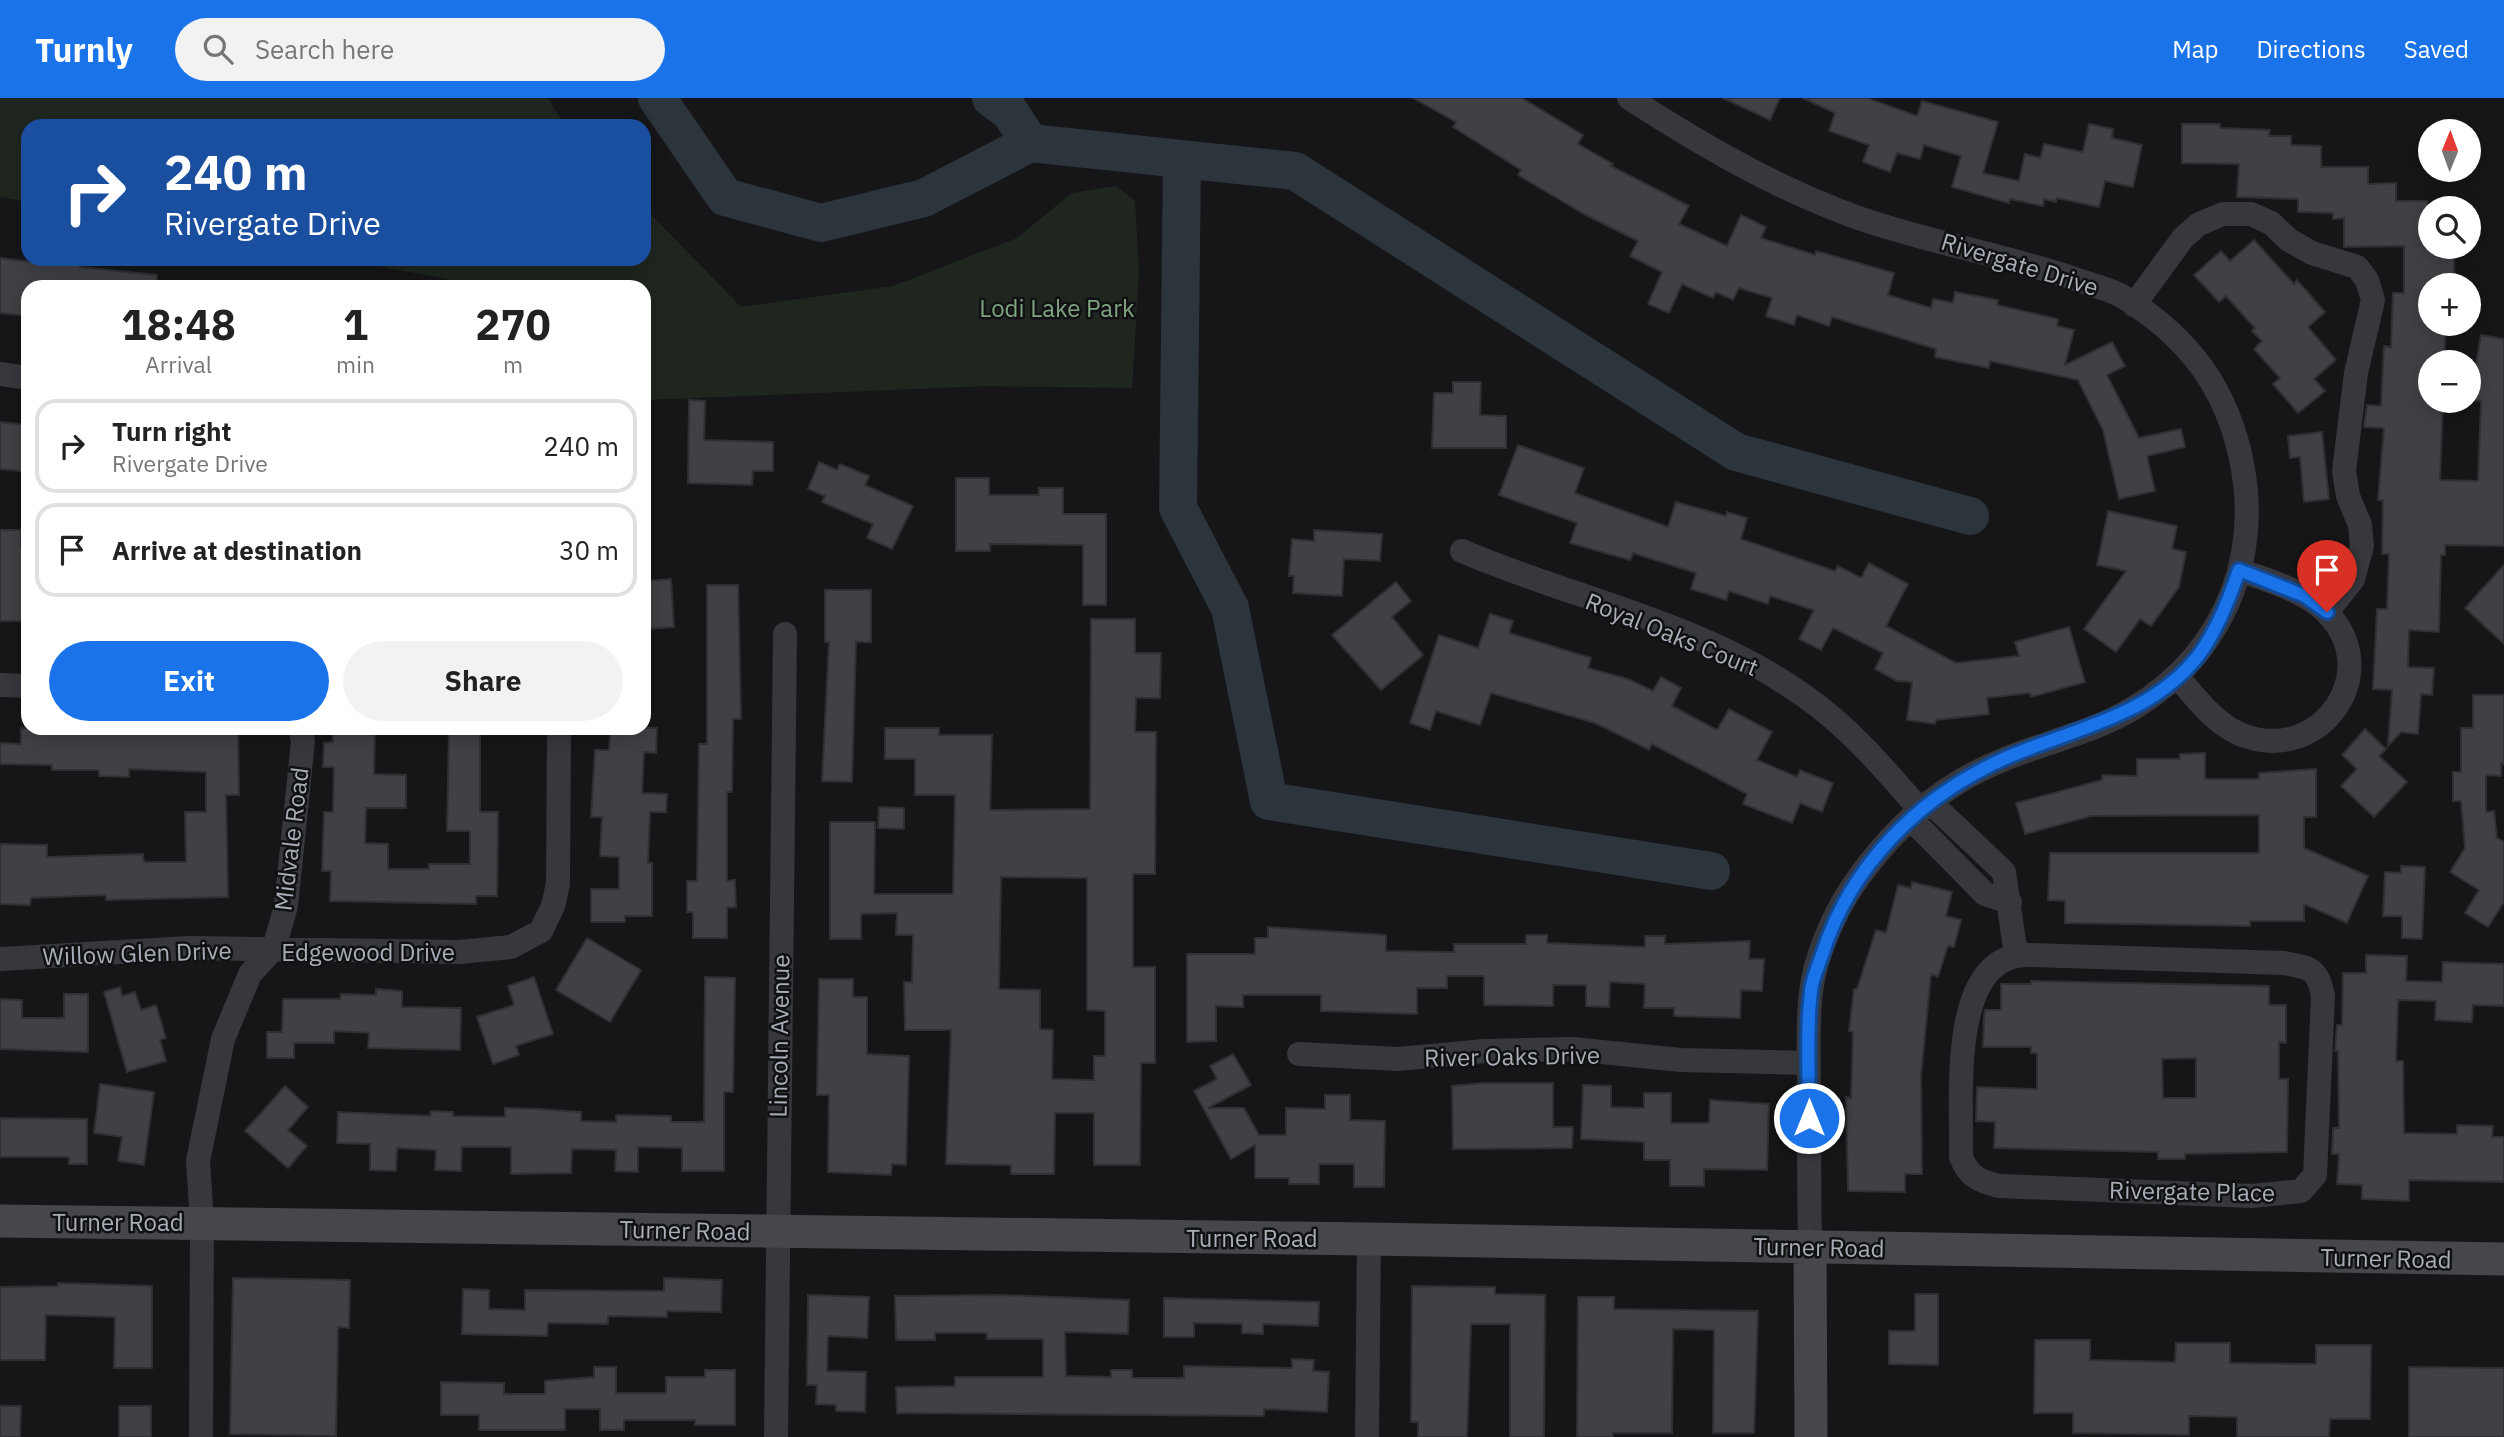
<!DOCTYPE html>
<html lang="en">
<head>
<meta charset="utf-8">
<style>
  :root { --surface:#fff; --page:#f2f2f2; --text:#222; --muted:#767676; --line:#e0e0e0; --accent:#1a73e8 }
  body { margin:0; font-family:"IBM Plex Sans",sans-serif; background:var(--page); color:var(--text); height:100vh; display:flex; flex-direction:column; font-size:26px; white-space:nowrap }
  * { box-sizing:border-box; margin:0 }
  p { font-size:23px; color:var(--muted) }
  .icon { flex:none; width:38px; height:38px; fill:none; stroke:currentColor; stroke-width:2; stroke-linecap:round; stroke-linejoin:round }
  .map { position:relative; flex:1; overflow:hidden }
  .details { position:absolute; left:21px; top:182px; width:630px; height:455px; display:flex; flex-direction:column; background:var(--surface); border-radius:21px; box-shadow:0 4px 18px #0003 }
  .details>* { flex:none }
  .banner { position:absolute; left:21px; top:21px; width:630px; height:147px; border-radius:21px; box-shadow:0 4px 18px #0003; background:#1a4fa0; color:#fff; overflow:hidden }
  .needle { width:46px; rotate:1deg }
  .buttons { position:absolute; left:2418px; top:21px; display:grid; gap:14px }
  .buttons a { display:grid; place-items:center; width:63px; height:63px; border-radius:50%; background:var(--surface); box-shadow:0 4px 18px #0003; font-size:35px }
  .pin { position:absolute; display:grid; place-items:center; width:60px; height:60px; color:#fff; margin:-72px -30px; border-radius:50% 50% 50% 0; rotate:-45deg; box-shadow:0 0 7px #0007 }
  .pin .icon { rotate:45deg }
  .me { position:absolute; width:77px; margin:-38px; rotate:0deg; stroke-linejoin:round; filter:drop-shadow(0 0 5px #0008) }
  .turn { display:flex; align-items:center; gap:24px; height:147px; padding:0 28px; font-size:32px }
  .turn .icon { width:91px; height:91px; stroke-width:2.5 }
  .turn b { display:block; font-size:49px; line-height:60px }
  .eta { display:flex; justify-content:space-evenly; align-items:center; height:119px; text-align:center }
  .eta b { font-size:42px; font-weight:800; line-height:49px }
  .action { display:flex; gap:14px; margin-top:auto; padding:14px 28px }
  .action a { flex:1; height:80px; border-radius:42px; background:var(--accent); color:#fff; font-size:28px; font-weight:800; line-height:80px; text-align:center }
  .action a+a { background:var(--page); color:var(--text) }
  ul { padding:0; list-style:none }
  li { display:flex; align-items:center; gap:21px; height:94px; margin:0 14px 10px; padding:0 14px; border:4px solid var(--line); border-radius:21px }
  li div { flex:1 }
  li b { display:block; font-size:26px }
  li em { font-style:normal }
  header { display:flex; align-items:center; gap:42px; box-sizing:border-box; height:98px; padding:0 35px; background:var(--accent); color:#fff }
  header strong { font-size:33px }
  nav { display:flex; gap:38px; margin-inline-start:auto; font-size:24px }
  .search { width:490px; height:63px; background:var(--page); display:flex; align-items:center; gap:18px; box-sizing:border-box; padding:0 24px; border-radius:38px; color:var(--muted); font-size:26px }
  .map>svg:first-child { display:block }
</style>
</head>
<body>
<header>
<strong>Turnly</strong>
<div class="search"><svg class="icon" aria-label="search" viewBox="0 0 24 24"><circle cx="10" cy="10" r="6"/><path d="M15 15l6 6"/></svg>Search here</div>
<nav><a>Map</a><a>Directions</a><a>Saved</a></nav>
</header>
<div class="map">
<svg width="2504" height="1339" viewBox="0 0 2504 1339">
  <rect width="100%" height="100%" fill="#161618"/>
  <path fill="#1e261f" d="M0,0H548L565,28H28V104L0,99Z
    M1116,88L1135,103L1139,174L1132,290L989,288L644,302V189H491L339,161H644V109L741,209L893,188L1017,140L1072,95Z"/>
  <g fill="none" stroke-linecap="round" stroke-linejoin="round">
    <path stroke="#2c353c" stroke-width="38" d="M657,0L725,99L821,125L924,100L1030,45L1010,14L991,0
      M1030,45L1295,73L1736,354L1970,418
      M1182,61L1178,410L1230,510L1269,703L1711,773"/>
  </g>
  <path fill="#404145" stroke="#303034" stroke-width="2" fill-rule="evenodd" d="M1413,0H1522L1583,37L1578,46L1613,66L1611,68L1689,108L1679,126L1727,148L1741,117L1766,129L1761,140L1815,157L1816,153L1894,175L1888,197L1931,210L1933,201L1953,205L1955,194L1998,202L1997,207L2058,221L2057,228L2074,232L2065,267L2112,244L2125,268L2107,277L2139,340L2181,331L2185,349L2147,358L2155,393L2119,401L2103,332L2078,282L1990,263L1989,270L1935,259L1936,251L1832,219L1829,228L1797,217L1794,227L1766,218L1772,200L1739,190L1733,202L1716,194L1713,200L1682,186L1669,215L1648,206L1662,174L1630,158L1638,143L1584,116L1518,77L1521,72L1453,29L1456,24Z
    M1723,0H1780L1770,22Z
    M1803,0H1867L1917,18L1922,3L1998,24L1983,75L2019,83L2025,56L2040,60L2044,46L2083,54L2089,26L2113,31L2112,40L2142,47L2133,89L2105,83L2099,109L2057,100L2056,104L2044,101L2043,108L2010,101L2009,105L1952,89L1961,58L1924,47L1920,61L1897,55L1890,74L1863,64L1869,47L1829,33L1835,15Z
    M2182,26H2220V30L2270,32L2269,38H2291V47L2321,48V69H2368V86L2396,85V103H2427L2431,149H2454V187H2431V226H2446L2444,264H2431V303H2443L2440,382L2478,383L2481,303L2470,302L2481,237L2504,241V448L2445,447V457H2441L2439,534L2409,532L2408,569L2434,570L2432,597L2421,596L2418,636L2401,634L2388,648L2392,592L2373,591L2377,511H2387L2389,456H2382L2383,402H2378L2384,330L2364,329L2367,307L2381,308L2384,248L2391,249L2393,195H2404V148L2344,149V120L2333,121V115L2298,114V101L2237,99L2239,66L2182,65Z
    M2254,142L2294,186L2297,182L2325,214L2308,229L2336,262L2314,281L2325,293L2298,315L2273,286L2280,280L2254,251L2262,243L2252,233L2255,230L2226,198L2219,204L2194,177L2221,153L2230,163Z
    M0,160L59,167V162L81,164L80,169L157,177L156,189H28V218L0,215Z
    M1453,284H1481L1480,317L1506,318V350H1432L1434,295H1453Z
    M689,302L705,303L704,342L773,344V373H753L752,387L688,385Z
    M0,324L28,327V374L0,371Z
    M2322,334L2329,401L2304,404L2300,359L2290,360L2288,338Z
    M1518,347L1584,370L1575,395L1668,429L1676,404L1726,418L1727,414L1747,420L1741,441L1835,473L1838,468L1861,480L1869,465L1908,486L1886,528L1956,565L2019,558L2015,544L2069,529L2085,584L2031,599L2030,595L1987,600L1989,616L1936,622L1935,626L1907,622L1912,584L1897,583L1875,571L1883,555L1833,530L1821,552L1799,541L1814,512L1770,498L1768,506L1729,493L1726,502L1691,491L1696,475L1633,455L1630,462L1570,445L1577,425L1499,397Z
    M819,364L837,372L840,366L869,378L865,387L913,408L892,451L867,440L873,426L822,404L825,398L808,391Z
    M956,380H989V397H1039V390H1063V416H1106V507H1083V447L990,446V453H956Z
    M2108,413L2177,428L2172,451L2186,454L2179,489L2151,528L2140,521L2116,554L2084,531L2126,473L2097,467Z
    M0,432H21V449H28V491H23V523H0Z
    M1314,432L1382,436L1380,463L1344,461L1342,498L1293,495L1294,478H1289L1292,441L1314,443Z
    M2504,467V546L2465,510Z
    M671,481L674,529L649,531L648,513H644V483Z
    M1396,484L1411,503L1392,519L1423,557L1381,592L1332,537Z
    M707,487H738L741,621H733L732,694H727V783L735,782L736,809L727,810V840H693V814H687V783H697L699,646H707Z
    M825,492H871V544H856L852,684L822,683L829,544H825Z
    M1490,516L1513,523L1509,535L1591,560L1588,570L1628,581L1653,593L1661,579L1681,590L1672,608L1717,632L1729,611L1772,634L1757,662L1797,679L1800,672L1833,685L1822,714L1800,705L1792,725L1743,706L1747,696L1652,646L1649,652L1595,625L1491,595L1480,627L1436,613L1430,632L1410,625L1439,537L1478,550Z
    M1091,521H1135V555H1161L1160,600H1136L1135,634H1156L1155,776H1133V869H1155V965H1141L1140,1067H1094V1015H1055L1054,1076H1011V1067L946,1066L951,932H905L904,884H912L913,837H896L897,815L861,816V841H830V724H875L874,796H953L955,697H915V661H885V630H939V637H992L990,712L1090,711ZM1001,779L1087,780V912L1105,913V958H1094V982L1052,981L1053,932L1040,931V892L999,891Z
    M2473,597H2504V666L2501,665V678L2486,677V714L2494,713L2497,740L2504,744V804L2488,829L2465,815L2479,792L2450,774L2465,750L2461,703H2453V674H2461V630H2473Z
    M21,630L100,634L238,630L239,697H226L228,799L106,802V797L31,800L30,807L0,806V746L47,747V759L143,756L144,764H186L185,714H206V674L129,671V679L99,678V672H52V667L0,666V645L21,646Z
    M333,630H375L374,676L406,677V710H366L365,745L388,746V771H429V766H470V733H447L449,630H480V714H498L497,798H476V806L330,803L331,773H322L324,714H333L334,669H323L324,645L333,644Z
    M611,630H657L656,655L644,654L642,695L667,696L666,714H650L648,765H652V818H625V824H591V791H619V759L600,758L602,719H591L595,652H609Z
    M2365,631L2386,651L2379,658L2407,684L2374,719L2341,688L2357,671L2342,657Z
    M2205,655V681H2259V675L2316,671V719H2304V750L2368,778L2347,825L2304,806V823H2250V828L2065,825V803L2048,802L2050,755H2259V717L2091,718L2025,736L2016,705L2102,682V677L2137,678V661H2180V656Z
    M879,709L904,710V731L878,730Z
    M2401,768L2425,769L2422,841L2402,840V818H2383L2385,774L2401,775Z
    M1912,784L1952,794L1946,818L1961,822L1954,849L1948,848L1938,879L1931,876L1921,978L1922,1076H1905V1094L1848,1093L1846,999L1851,1000L1853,934L1849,933L1854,891H1857L1876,832L1886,835L1898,787L1911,790Z
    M1268,829L1386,837V853L1454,854V846H1526V837H1547V845L1645,849V838H1665V846L1750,843L1749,861H1764L1762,893L1741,892L1740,920L1674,918V910H1644L1645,886L1610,884L1609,909L1586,908V887H1553V908L1484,907V878H1447V890H1417V916L1321,913V897H1243V909L1216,908V943L1187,944V856H1255V840H1268Z
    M587,840L641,872L610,924L556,892Z
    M2366,857L2407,858L2406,883L2442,884L2443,864L2504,866V908L2473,907L2472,924L2435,922L2436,903L2398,902L2396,963H2403L2404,1035L2457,1036V1027L2493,1028L2492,1039H2504V1084L2409,1082V1103L2362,1101V1087L2337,1086L2339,1056H2332L2333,1030H2339L2338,953H2335L2337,927H2342L2343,875H2366Z
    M534,879L553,936L516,948L519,957L493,966L477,919L514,907L508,888Z
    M705,879L735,880L733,994H724V1073H682V1050L638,1049V1074L615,1073L616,1052L572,1051L571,1075L511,1076V1049H462L461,1073L435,1072L436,1052L397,1050L396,1073L370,1072V1046L337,1045L338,1014L430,1018L431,1013L453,1014V1018L505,1019V1010L537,1011L581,1014V1023L616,1024V1017L671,1018V1024H704Z
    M819,881H853V899H867V956L909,958L906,1067L892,1066L891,1077L828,1074L829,997H817Z
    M2031,883L2269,888V907H2286V945L2279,944V981H2288L2287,1054L2185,1056V1061H2158V1054L1994,1050L1995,1024L1976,1023L1977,989L2037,991V955H2031V949H1983L1984,920L1985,912H2001V886H2031ZM2196,960V1000H2163L2162,961Z
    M120,889L122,898L135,894L141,912L156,907L166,940L160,942L166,963L127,974L104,894Z
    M376,891L402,893V909L461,910L460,952L368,950L369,935L334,933V945H294V960H267V934H282L283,901H340L341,896L376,897Z
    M64,896H88V954L0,951V901L22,902V920H64Z
    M1233,956L1251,987L1208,1010H1244L1259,1037H1286V1010L1325,1011V997H1350V1022L1385,1023L1384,1089H1354V1066H1319V1086H1289V1080H1255V1047L1231,1061L1194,993L1217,981L1210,968Z
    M1483,985H1553V1029H1573L1572,1050L1453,1051L1452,988Z
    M100,986L154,994L144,1067L118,1063L122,1039L94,1035Z
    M1583,987L1611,988V1009L1644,1010V995H1671V1025H1709L1710,1002L1769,1006L1767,1072L1704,1071V1088H1670V1062H1644V1044L1581,1041Z
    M285,988L308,1009L288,1032L307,1048L288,1070L245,1033Z
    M0,1020L87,1021V1066H69V1059H0Z
    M233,1180L350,1182L349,1230L338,1229L336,1338L230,1336Z
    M664,1180L722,1182L721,1214L667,1213V1219L608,1218V1226L548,1225L547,1238L462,1236L463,1191L489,1192V1211L525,1212V1192L664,1193Z
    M58,1185L152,1188V1270H114L115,1219L46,1217L45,1262H0V1189L58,1188Z
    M1412,1188L1495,1189V1196L1545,1197L1544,1339H1510V1226H1471L1467,1339H1418V1324H1411Z
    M1915,1196H1938V1267L1889,1266V1233H1915Z
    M808,1197L869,1199L867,1240L828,1238L827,1273L866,1274L865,1314L836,1313V1307L816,1306L817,1287H807Z
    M1001,1197L1129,1202L1128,1236L1065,1234L1066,1278L1111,1279V1272H1132V1280H1184V1268L1292,1270V1261L1314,1262L1313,1273L1329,1274L1327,1314L1264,1311V1318L897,1315L896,1289L955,1288V1279H1043V1241H987V1235H935V1242H896L895,1198Z
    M1578,1199H1614V1211L1758,1213L1754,1335H1713L1714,1232L1673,1231L1672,1335H1613V1339H1577Z
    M1164,1200L1319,1204L1318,1228L1263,1226V1236L1242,1235V1226L1194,1225V1239H1164Z
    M2035,1242H2090V1262L2175,1264L2176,1245H2230V1265L2316,1266V1247H2371L2370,1321H2330L2329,1339H2237V1319L2189,1318V1337L2073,1335V1315H2034Z
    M594,1269H616V1295H666V1279H705V1272H735V1327H695V1322H624V1332H600V1311H565V1332H479V1317H441V1284L504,1285V1296H545V1283L594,1279Z
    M2409,1269L2504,1270V1339H2409Z
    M0,1308H21L20,1339H0Z
    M119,1308H151V1339H119Z"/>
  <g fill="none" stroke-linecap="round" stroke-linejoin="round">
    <path stroke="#37383d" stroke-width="24" d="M1629,0C1700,46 1774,89 1853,118C1925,144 2001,156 2072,180C2088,186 2107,190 2122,198C2190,240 2229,292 2243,371C2263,485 2202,587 2095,629C2048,647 2000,658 1957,685C1915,711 1880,748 1852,789C1833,818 1815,859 1811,894C1807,925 1809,959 1809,990C1809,1043 1809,1096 1810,1148
      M2134,207L2183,140L2199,126L2223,116H2251L2271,125L2289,142L2312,155L2357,169L2367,182L2373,202L2356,275L2344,373L2348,398L2360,427L2362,448L2353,481L2327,514
      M0,276L28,280
      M1462,453C1574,501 1702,525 1803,597C1849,629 1884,670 1920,712
      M2177,578C2195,599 2217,629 2245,638C2323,665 2385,572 2326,514C2304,492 2268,483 2240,472
      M0,587L28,588
      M1930,704L2004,774L2016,857
      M1911,721L1985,796L2010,804
      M2029,857L2284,865C2310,870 2318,870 2323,898L2315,1077L2301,1093L2252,1098L1999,1088C1979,1083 1969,1079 1961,1059C1963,1004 1946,856 2029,857Z
      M0,861L189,850L459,854L511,849L541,833L553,808L558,786L559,630
      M1299,956L1398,961L1485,953L1572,951L1681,962L1809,965
      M201,1339L202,1124L198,1063L223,941L250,876L274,850L286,808L303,643L300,630
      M776,1339L785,536
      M1367,1339L1369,1141"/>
    <path stroke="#45474d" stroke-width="33" d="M0,1123L1369,1141L2504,1161
      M1810,1148L1811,1339"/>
  </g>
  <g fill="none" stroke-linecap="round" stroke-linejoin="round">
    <defs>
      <path id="route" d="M1809,1020C1809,979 1806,934 1811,893C1812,881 1818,869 1822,857C1851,766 1921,697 2008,659C2073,631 2151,618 2198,558C2217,533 2229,502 2239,472L2305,498L2327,514"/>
    </defs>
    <use href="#route" stroke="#114b97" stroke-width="18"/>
    <use href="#route" stroke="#1a73e8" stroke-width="12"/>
  </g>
  <g text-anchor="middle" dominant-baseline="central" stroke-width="5" stroke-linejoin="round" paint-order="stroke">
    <g font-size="24" fill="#a8adb8" stroke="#111113">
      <text transform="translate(2020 166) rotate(17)">Rivergate Drive</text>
      <text transform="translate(1672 536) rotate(22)">Royal Oaks Court</text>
      <text transform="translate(291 741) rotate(-83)">Midvale Road</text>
      <text x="368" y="854">Edgewood Drive</text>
      <text transform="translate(137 855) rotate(-2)">Willow Glen Drive</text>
      <text transform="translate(779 938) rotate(-89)">Lincoln Avenue</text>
      <text transform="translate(1512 958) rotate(-1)">River Oaks Drive</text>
      <text transform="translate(2192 1093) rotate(1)">Rivergate Place</text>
      <text x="118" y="1124">Turner Road</text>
      <text transform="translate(685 1132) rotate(1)">Turner Road</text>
      <text x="1252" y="1140">Turner Road</text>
      <text transform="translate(1819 1149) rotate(1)">Turner Road</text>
      <text transform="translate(2386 1160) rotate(1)">Turner Road</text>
    </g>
    <g font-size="24" fill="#7fa381" stroke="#111113">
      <text x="1057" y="210">Lodi Lake Park</text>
    </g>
  </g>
</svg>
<div class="buttons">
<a><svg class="needle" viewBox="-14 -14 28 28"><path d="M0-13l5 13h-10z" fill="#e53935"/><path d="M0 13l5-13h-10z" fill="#767676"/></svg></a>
<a><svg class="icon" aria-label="search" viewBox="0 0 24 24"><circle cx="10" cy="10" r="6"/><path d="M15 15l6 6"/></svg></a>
<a>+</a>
<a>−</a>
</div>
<div class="pin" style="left:2327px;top:514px;background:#d93025"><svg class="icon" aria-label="arrive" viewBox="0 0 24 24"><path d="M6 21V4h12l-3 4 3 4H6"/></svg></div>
<svg class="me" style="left:1809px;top:1020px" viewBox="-20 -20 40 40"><circle r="17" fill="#1a73e8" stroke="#fff" stroke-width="3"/><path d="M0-11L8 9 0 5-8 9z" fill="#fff"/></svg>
<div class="banner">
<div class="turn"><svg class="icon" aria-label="right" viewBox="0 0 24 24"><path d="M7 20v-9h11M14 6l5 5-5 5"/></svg><div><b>240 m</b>Rivergate Drive</div></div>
</div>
<section class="details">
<div class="eta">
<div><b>18:48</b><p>Arrival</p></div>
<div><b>1</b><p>min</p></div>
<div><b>270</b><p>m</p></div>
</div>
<ul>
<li><svg class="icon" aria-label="right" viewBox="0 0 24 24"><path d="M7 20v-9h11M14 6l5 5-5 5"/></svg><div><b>Turn right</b><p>Rivergate Drive</p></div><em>240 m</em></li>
<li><svg class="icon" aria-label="arrive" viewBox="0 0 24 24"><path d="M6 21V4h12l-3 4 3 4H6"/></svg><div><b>Arrive at destination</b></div><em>30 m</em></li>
</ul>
<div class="action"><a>Exit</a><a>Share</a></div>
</section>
</div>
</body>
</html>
